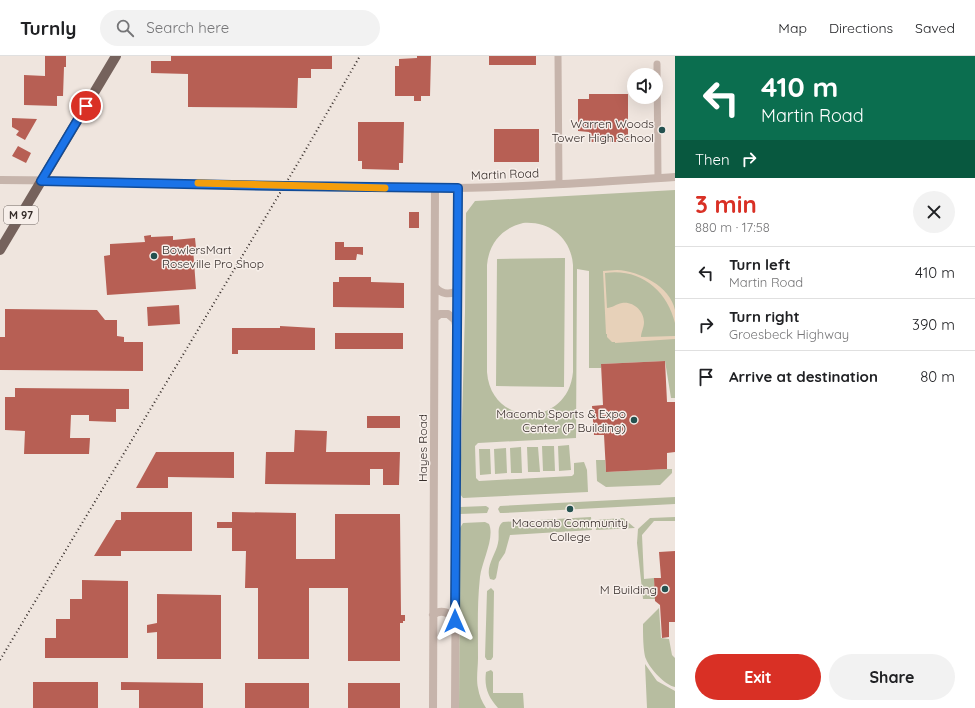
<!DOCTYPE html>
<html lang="en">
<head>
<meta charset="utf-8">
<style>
  :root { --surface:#fff; --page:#f2f2f2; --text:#202124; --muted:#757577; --line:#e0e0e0; --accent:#d93025 }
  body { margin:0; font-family:Quicksand,sans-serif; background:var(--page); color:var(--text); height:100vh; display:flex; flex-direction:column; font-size:15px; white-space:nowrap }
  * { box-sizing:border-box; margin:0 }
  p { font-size:13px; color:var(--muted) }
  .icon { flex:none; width:22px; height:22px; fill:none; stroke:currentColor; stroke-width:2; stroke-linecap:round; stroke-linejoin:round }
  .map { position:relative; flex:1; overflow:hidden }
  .details { display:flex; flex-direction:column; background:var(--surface); width:300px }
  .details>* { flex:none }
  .hud { background:#0b6e4f; color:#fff; overflow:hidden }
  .controls { position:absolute; left:627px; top:12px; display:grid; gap:8px }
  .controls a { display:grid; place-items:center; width:36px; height:36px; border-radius:50%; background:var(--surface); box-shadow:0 4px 16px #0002; font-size:20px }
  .pin { position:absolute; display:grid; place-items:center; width:34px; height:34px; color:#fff; margin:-17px; border:2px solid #fff; border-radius:50%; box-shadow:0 1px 4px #0007 }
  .me { position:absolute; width:44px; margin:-22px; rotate:0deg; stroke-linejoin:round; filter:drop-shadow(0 0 3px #0008) }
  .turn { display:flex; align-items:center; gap:14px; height:84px; padding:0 20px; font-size:18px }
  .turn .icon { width:52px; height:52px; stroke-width:2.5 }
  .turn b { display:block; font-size:28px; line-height:34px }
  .then { display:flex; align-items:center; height:38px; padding:0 20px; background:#0003; gap:8px; font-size:15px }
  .round { display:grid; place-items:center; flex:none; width:42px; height:42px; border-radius:21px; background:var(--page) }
  .summary { display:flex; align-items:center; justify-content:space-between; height:68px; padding:0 20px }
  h1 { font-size:24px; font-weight:700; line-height:30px; color:var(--accent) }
  .action { display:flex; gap:8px; margin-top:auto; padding:8px 20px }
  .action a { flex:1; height:46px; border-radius:24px; background:var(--accent); color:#fff; font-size:16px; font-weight:700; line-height:46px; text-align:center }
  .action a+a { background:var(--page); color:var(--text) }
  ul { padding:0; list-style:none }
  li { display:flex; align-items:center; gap:12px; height:52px; padding:0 20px; border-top:1px solid var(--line) }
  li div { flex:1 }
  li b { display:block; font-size:15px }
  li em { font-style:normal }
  header { display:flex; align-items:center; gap:24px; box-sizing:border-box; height:56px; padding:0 20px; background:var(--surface); border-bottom:1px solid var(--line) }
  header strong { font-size:19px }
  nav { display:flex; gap:22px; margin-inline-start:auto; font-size:14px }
  .search { width:280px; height:36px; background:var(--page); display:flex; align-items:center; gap:10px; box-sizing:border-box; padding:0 14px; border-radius:22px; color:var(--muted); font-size:15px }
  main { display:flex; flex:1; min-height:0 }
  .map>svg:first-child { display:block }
</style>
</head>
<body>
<header>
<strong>Turnly</strong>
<div class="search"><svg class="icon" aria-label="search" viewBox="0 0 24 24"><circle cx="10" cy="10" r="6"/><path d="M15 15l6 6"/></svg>Search here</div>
<nav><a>Map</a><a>Directions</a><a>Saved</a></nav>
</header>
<main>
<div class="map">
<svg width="675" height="652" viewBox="0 0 675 652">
  <rect width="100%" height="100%" fill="#efe5de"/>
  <path fill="#b7bda0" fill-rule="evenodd" d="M675,134V342H671L665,305L601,308V312H589V215L577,213L576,382L478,387L475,390L476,422L479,425L572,420L574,418V407L584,406L587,414L588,436L463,442L460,438L465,255L466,157L475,145ZM523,167C550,165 571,182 573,209V316C568,372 491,372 487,316V209C489,187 502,172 523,167Z
    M565,202L564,331L496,330L497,203Z
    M569,389L571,414L559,415L558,390Z
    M542,390H554L555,415H543Z
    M521,391L522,417H511L510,392Z
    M527,391H538L540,416H528Z
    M506,392L507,417L495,418L494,393Z
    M479,393H490L491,418L480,419Z
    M596,404H605L606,416L667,413H672V417L660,429L606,431L597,425Z
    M675,441V448L503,457H500L498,453L500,450Z
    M486,450L489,452L487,457L460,458V451Z
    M591,461L592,474L510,479L505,497L499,506L496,522L494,524L490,523C485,511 496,498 498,487C500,479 496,471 503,466Z
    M675,461V465H654L642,479L644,523L654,522L655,543H643L637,487L638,473L650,462Z
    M623,462L635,472L596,474L595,464Z
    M485,466L489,468C495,482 482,505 480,521C477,548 478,575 478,602C478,611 476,623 478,632C479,639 482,646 486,652H459L460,472L463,467Z
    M491,532L494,535L493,601L491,604H487L485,601L487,535Z
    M659,552L661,582L669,583L672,599L675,602V631C665,629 650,613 646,603C643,596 643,575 643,568Z
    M645,608L657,625L675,635V652H647Z
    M491,614L493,616V637H523L524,652H498C488,641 484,631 486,616Z"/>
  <path fill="#e7d1b9" d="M617,214C639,215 670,230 675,254C675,258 675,263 675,267C667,234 640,212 605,217L607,252C612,252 616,248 622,247C633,245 644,255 644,266C644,272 641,276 641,281L675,280V283L615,287V286H612L607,281V278H606L603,215Z"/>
  <path fill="#b75f54" d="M45,0H66V11H64L63,40H57V50L24,49V19L45,20Z
    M171,0H332V13H311V22H298L297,52L188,51V18L151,17V5H171Z
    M417,0H431L430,40H421V45H414V40H395V10H399V3L417,2Z
    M489,0H536V9H489Z
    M589,38H628V86H589V76L578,75V43H589Z
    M12,62L37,63L25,84L16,79L19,75L12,71Z
    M358,66H404L403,107H399V114L362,113V105H358Z
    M494,73H539V106H494Z
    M18,90L31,97L26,107L12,100Z
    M409,156H419V172H409Z
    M151,179V181L173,180V184L195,182L196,192H193L196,233L107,239L104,200L110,199V188L145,186L144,180Z
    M335,186H344V191H363V199L357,198L356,204H335Z
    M339,221H371V226L404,227V252L333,251V226H339Z
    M179,249L180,268L148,270L147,251Z
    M5,253L97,254L105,264H117V280L124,281V286H143V315L0,314V281H5Z
    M280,270L315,272V294H238V298H232V272H280Z
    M335,277H403V293H335Z
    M665,305L667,346H675V396L667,397V413L606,416L604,379H594L592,350L603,349L601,308Z
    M15,332L129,333V353H116V366L89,365V359H71L70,382H90L89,398H24L25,375L5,374V341H15Z
    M367,360H400V372H367Z
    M295,374L327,375L326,396H400L399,429H383V413H370V429L265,428L266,396H294Z
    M156,396H234V422L168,421V432H136Z
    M121,456H192V495H121V500H94L116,464H121Z
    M232,456L296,457V503H335V458H400L401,559H405V565H403V567H400V605H348V532H309V603H258V532H245L246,495H232V472H217V466H232Z
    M675,495V566H669V581L662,582L660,549L655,545L654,522H661L659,496Z
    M82,524L128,525V602H45V582H56V563H70V543H82Z
    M157,538L221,539V603H157V576L147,577V569L157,567Z
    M33,626H98V652H33Z
    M121,626L203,627V652H139V634H121Z
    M245,627H309V652H245Z
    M348,627H400V652H348Z"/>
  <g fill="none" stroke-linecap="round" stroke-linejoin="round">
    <path stroke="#c6b4ab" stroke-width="7" d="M558,0L559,128
      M657,8L658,122"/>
    <path stroke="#c6b4ab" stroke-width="8" d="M0,124C145,124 289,133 434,132C515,132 595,126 675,121
      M435,231C441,238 449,239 457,235
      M435,262L440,258H448L455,264L456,269
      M433,559C442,552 450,557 455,565
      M433,652L435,132
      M455,652L458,132"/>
    <path stroke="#75625c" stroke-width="10" d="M0,194L116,0"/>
    <path stroke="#352c29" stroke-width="2" stroke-dasharray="1 3" stroke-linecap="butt" d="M0,604L298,107L360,0"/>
  </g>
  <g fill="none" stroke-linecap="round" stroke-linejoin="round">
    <defs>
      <path id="route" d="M86,50L41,125L284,130L458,132L455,565"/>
    </defs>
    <use href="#route" stroke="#114b97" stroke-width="10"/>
    <use href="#route" stroke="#1a73e8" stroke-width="7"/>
    <path stroke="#f59e0b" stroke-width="7" d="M198,127L385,132"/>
  </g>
  <g fill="#24514f" stroke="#f7efea" stroke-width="1.5">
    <circle cx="662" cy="74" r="4"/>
    <circle cx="154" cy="200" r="4"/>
    <circle cx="634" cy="364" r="4"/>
    <circle cx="570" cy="453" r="4"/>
    <circle cx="665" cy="533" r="4"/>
  </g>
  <g text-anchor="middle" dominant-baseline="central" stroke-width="3" stroke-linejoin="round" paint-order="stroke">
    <rect fill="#f7efea" stroke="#6f6663" stroke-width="1" x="4" y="150" width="34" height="18" rx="3"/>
    <g font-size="11" font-weight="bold" fill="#352c29">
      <text x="21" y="159">M 97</text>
    </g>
    <g font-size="12" fill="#352c29" stroke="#f7efea" text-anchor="end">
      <text x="654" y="67">Warren Woods<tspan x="654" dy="14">Tower High School</tspan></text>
      <text x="162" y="193" text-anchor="start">BowlersMart<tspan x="162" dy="14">Roseville Pro Shop</tspan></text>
      <text x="626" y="357">Macomb Sports &amp; Expo<tspan x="626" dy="14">Center (P Building)</tspan></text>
      <text x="570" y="466" text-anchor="middle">Macomb Community<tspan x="570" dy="14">College</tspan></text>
      <text x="657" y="533">M Building</text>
    </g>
    <g font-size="12" fill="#352c29" stroke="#f7efea">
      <text transform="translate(505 118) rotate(-2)">Martin Road</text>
      <text transform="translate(422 392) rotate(-90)">Hayes Road</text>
    </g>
  </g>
</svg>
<div class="controls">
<a><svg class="icon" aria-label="sound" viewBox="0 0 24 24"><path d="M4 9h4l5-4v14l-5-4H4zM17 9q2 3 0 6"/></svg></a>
</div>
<div class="pin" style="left:86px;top:50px;background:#d93025"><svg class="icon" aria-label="arrive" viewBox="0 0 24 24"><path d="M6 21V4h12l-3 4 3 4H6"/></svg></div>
<svg class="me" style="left:455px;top:565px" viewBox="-20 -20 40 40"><path d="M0-17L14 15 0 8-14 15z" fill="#1a73e8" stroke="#fff" stroke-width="4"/></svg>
</div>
<section class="details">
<div class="hud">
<div class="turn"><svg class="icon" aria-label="left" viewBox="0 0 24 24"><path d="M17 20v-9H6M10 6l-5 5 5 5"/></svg><div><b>410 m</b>Martin Road</div></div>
<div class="then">Then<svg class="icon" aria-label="right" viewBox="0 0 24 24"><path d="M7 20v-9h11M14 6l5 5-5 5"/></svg></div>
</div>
<div class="summary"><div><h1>3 min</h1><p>880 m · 17:58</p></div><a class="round"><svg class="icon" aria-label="close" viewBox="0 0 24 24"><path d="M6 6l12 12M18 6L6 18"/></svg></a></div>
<ul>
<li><svg class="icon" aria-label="left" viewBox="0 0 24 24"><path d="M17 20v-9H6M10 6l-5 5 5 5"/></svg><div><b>Turn left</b><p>Martin Road</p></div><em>410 m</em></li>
<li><svg class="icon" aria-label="right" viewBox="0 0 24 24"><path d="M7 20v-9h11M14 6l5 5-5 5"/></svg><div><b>Turn right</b><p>Groesbeck Highway</p></div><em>390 m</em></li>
<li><svg class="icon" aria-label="arrive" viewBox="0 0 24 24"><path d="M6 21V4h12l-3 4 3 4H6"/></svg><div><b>Arrive at destination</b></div><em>80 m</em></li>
</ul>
<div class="action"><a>Exit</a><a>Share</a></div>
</section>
</main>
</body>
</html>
